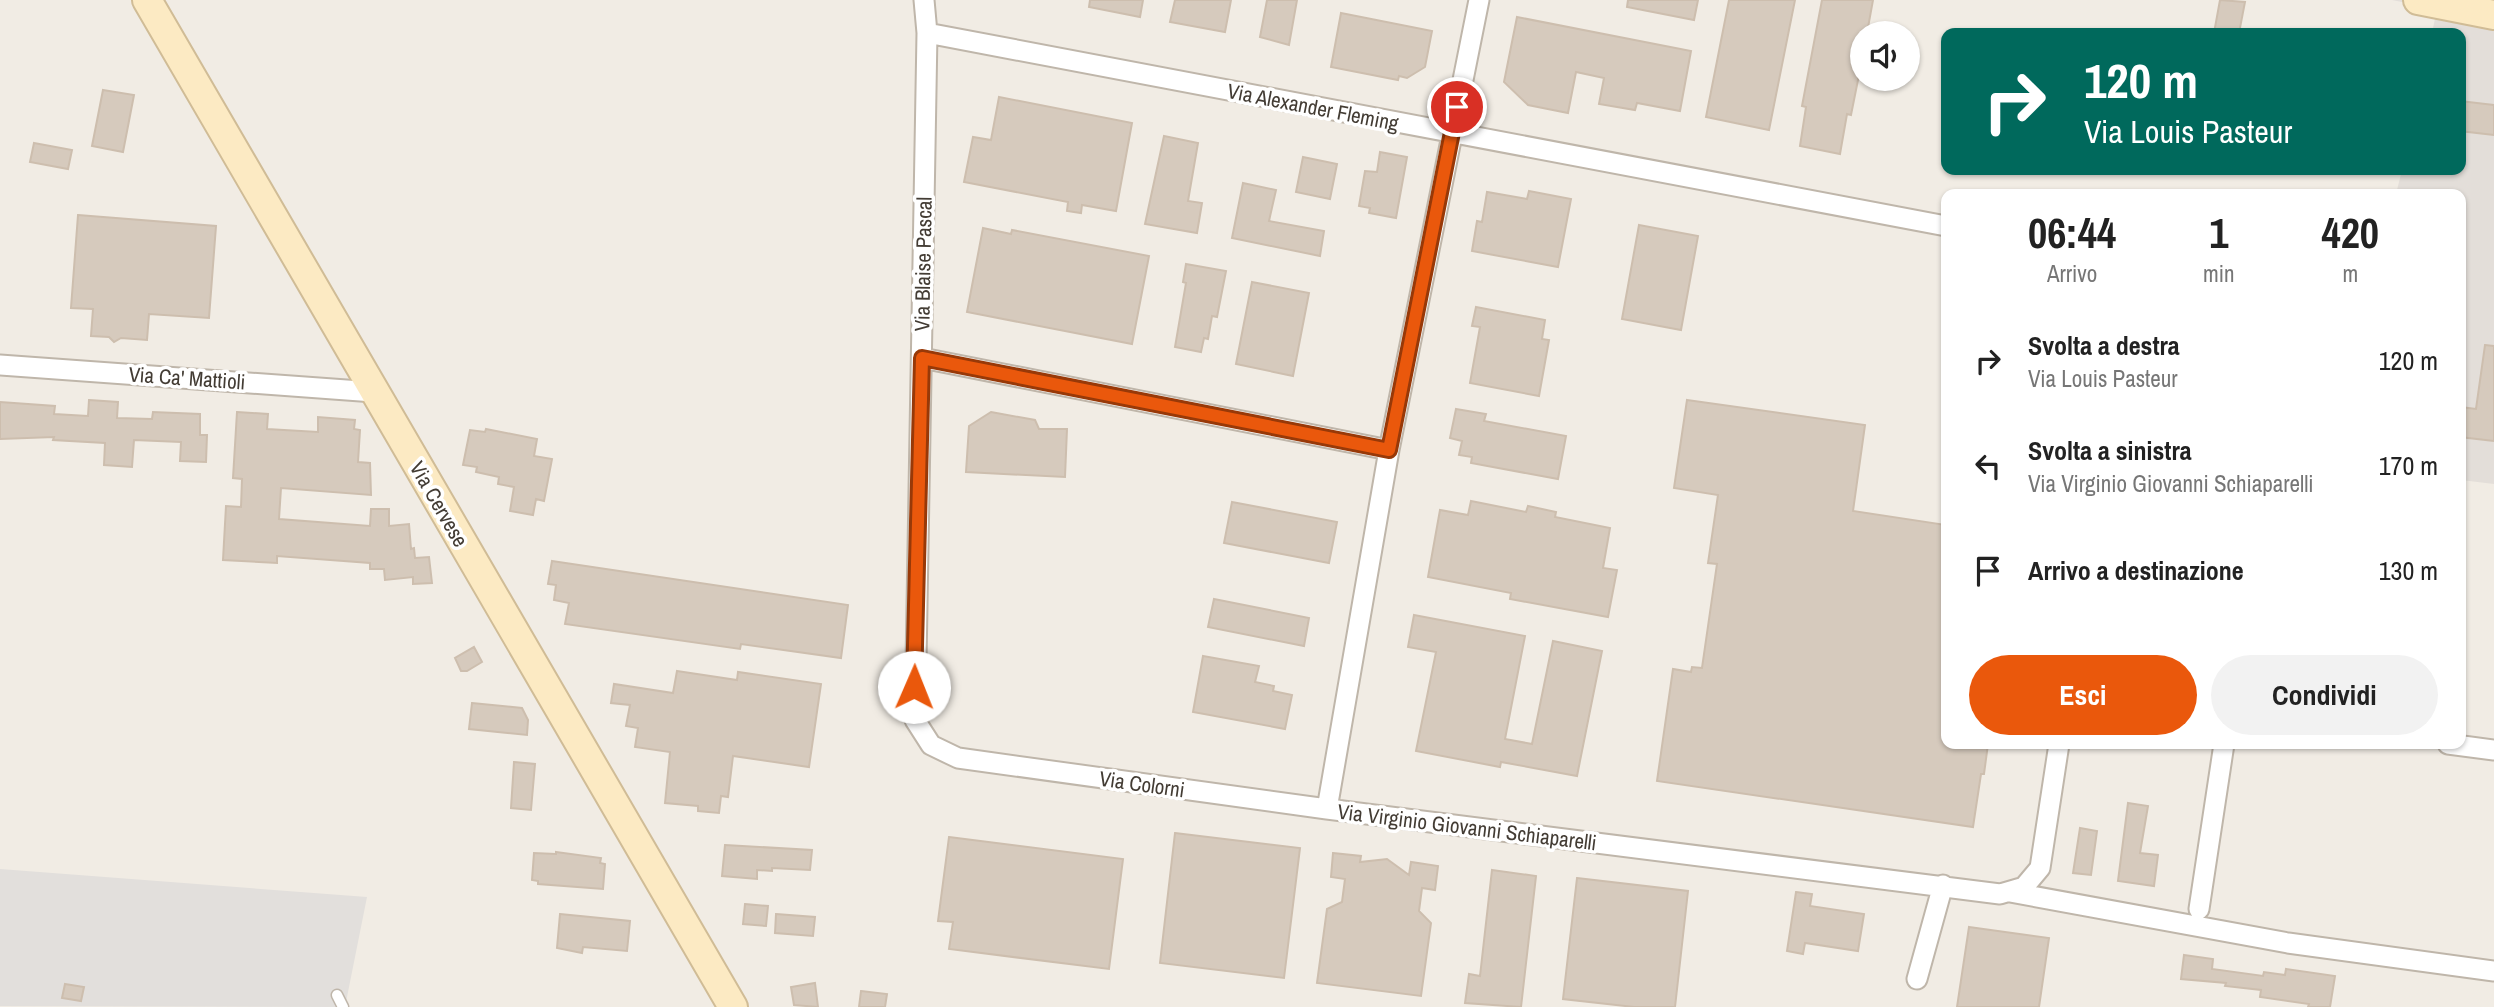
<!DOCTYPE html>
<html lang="it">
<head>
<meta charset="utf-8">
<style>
  :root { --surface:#fff; --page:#f2f2f2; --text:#222; --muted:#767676; --accent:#ea580c }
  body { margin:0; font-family:"Archivo Narrow",sans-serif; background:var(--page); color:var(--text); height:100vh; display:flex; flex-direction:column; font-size:26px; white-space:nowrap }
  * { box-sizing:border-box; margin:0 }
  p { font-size:23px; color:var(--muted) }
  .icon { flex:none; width:38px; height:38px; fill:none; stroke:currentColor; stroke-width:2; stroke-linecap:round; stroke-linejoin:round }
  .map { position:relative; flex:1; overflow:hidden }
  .drawer { position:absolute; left:1941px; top:189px; width:525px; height:560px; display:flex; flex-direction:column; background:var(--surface); border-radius:14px; box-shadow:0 2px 5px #0004 }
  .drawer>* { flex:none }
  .hud { position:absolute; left:1941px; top:28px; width:525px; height:147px; border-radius:14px; box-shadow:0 2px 5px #0004; background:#00695c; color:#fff; overflow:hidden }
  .buttons { position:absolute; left:1850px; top:21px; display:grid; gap:14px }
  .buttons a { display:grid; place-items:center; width:70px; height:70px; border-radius:50%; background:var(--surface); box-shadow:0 2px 5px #0004; font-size:35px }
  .pin { position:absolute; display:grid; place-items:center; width:60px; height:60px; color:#fff; margin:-30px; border:4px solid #fff; border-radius:50%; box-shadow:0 2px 7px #0007 }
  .me { position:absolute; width:77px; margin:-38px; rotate:1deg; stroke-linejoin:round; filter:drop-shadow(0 0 5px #0008) }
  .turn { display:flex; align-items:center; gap:24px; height:147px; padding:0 28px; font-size:32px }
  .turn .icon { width:91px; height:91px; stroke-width:2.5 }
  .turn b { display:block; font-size:49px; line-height:60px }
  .eta { display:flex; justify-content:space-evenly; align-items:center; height:119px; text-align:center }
  .eta b { font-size:42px; font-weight:700; line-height:49px }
  .button { display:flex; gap:14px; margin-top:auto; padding:14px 28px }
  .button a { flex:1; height:80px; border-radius:42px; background:var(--accent); color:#fff; font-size:28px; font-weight:700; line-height:80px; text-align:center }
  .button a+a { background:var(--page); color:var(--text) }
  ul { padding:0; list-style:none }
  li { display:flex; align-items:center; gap:21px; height:105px; padding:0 28px }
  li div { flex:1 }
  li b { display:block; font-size:26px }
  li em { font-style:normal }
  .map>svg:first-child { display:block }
</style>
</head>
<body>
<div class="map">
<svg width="2494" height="1007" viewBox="0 0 2494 1007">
  <rect width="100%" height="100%" fill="#f1ece4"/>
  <path fill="#e3ded9" d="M2392,0H2494V484L2461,480L2460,194H2396L2402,170H2460V33H2432L2437,9Z"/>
  <path fill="#e2dfdc" d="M0,869L367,897L345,1007L0,1006Z"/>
  <path fill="#d6cabd" stroke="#cdbeae" stroke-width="2" d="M1090,0H1143L1140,17L1089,7Z
    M1175,0H1231L1225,32L1170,22Z
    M1267,0H1297L1289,45L1260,37Z
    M1628,0H1698L1694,20L1627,7Z
    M1729,0H1795L1769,130L1706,117Z
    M1822,0H1873L1867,33H1862V60L1851,115L1847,114L1840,154L1800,146L1806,107L1802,106Z
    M2220,0L2245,2L2239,33H2214Z
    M1341,13L1432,31L1425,67L1407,78L1399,76L1398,80L1331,67Z
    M1517,17L1691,51L1680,111L1637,103L1635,110L1599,104L1604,78L1576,72L1568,113L1528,105L1504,82Z
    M103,90L134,95L123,152L92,146Z
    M999,97L1132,123L1116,211L1082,205L1081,213L1067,211L1068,202L964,182L973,137L991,140Z
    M2460,101L2494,105V135L2460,131Z
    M1164,136L1198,143L1188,201L1202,203L1197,233L1145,224Z
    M34,143L72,150L68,169L30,162Z
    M1380,152L1407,157L1396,218L1369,213L1370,208L1359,206L1365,171L1377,172Z
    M1303,157L1337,164L1330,199L1296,192Z
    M1243,183L1276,190L1269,221L1324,231L1320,256L1232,238Z
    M1529,191L1571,199L1558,267L1472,251L1477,221L1482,222L1487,192L1527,199Z
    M78,215L216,226L209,318L149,314L147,340L121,338L114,342L109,337L91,336L93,309L71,308Z
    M1639,225L1698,236L1681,330L1622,319Z
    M983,228L1011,234L1012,230L1149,256L1132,344L967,312Z
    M1186,264L1226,271L1217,317L1212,316L1208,339L1204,338L1201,352L1175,347L1186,283L1183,282Z
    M1252,282L1309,293L1293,376L1236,364Z
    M1476,307L1545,320L1542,339L1549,340L1539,396L1470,383L1480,327L1472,326Z
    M2485,345L2494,346V441L2460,437V407L2476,409Z
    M89,400L118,402L117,418L152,419L153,412L200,414V435H207L206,462L180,461L181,442L134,440L132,467L104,465L105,443L53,440L54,437L0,439V402L55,406L54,414L88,416Z
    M1687,400L1865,425L1853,511L1946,525V744H1988L1984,774H1981L1973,827L1657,781L1673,669L1691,672L1692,667L1702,668L1717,564L1708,563L1718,495L1674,488Z
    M1456,409L1486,414L1484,421L1566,436L1558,479L1471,463L1472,457L1459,455L1462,441L1450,438Z
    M237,412L268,414L267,429L318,432V417L355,420L354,429L360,430L358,462L370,463L371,495L281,488L279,519L370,526L371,509H389V526L409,524L411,549L414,548L415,558L429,557L432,583L413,584V577L385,580L384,569H370V563L277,556V563L223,560L226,506L241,507L242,479L233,478Z
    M991,412L1035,420L1039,429H1067L1065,477L966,472L969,426Z
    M486,429L537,439L534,456L552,459L544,501L536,499L533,515L510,511L514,487L498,484L499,477L476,472L477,467L463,465L470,430L485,432Z
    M1471,501L1526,512L1528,506L1556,512L1555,517L1610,528L1603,568L1617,570L1608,617L1510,599L1511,593L1428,577L1440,510L1468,515Z
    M1232,502L1337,522L1329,563L1224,543Z
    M552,561L848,605L841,658L741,644L740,649L565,624L569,603L554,600L556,585L548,584Z
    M1214,599L1309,618L1304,646L1208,627Z
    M1414,615L1525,636L1505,739L1532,744L1553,641L1602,651L1577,776L1501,762L1500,767L1416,751L1436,652L1408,647Z
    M474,647L482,662L467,671H461L455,658Z
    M1203,656L1259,666L1255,682L1274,686L1273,691L1292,695L1285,729L1193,712Z
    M677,671L737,680L738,672L821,684L809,767L733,756L728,797L721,796L719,813L698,811V806L665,803L670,752L635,747L638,728L626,726L630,705L611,703L614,684L673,693Z
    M472,703L522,708L528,720L527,735L469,729Z
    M514,762L535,764L531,810L511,808Z
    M2128,803L2148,806L2140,853L2158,855L2154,886L2118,881Z
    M2080,828L2097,831L2091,875L2073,873Z
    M1175,833L1300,848L1284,978L1160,963Z
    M949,837L1123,859L1109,969L949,949L953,922L938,921Z
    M725,845L812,850L810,870L772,868V871L757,870V879L722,876Z
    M556,852L601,858L600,863L605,864L603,889L538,884V881L532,880L534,853L556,854Z
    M1333,853L1361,856L1360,862L1387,859L1409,875L1411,862L1438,866L1435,890L1422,888L1419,911L1431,923L1421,996L1317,983L1327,909L1342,902L1345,879L1331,877Z
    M1492,870L1536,876L1521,1007L1465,1003L1469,974L1480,976Z
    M1577,878L1688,891L1675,1007H1634L1563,999Z
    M1796,892L1812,894L1810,906L1864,914L1858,951L1805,943L1803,954L1787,951Z
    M745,904L768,906L766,926L743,924Z
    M560,914L630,921L627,951L583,947L582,953L557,948Z
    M776,914L815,917L813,936L775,933Z
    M1969,927L2049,938L2039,1007H1957Z
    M2184,955L2213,959L2212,969L2263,976L2264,972L2285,975L2286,969L2335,976L2330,1007H2308L2309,1004L2260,997L2261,990L2225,986L2226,983L2181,979Z
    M815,983L818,1007L794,1005L791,987Z
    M65,984L84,987L81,1001L62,998Z
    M861,991L887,994L885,1007H859Z"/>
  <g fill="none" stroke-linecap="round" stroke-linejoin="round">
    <defs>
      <path id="lane" d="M337,995L343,1007"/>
      <path id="street" d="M924,0L927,33L915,720L931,745L958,758L1327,809
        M1479,0L1389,450L1327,809L2000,894L2024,887L2040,868L2059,744
        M927,33L1946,226
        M922,358L1389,450
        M0,365L374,392
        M2448,744L2494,750
        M2010,892L2288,943L2494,971
        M2199,909L2224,744
        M1917,979L1943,885"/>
      <path id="secondary" d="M147,0L733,1007
        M2418,0L2494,15"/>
    </defs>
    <use href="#lane" stroke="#bfb6aa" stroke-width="13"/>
    <use href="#street" stroke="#bfb6aa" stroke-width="23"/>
    <use href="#secondary" stroke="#d0bc96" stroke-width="32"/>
    <use href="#lane" stroke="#fff" stroke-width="10"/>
    <use href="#street" stroke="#fff" stroke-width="19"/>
    <use href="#secondary" stroke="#fceac3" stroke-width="28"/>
  </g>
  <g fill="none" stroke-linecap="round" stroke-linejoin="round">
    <defs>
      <path id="route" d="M914,687L922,358L1389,450L1457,107"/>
    </defs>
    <use href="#route" stroke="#983908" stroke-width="18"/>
    <use href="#route" stroke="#ea580c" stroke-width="12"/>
  </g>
  <g text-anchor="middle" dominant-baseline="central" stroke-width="7" stroke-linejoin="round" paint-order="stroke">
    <g font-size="21" fill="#433c34" stroke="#fff">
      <text transform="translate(1313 107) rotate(11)">Via Alexander Fleming</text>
      <text transform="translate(923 264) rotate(-89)">Via Blaise Pascal</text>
      <text transform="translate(187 378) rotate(4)">Via Ca' Mattioli</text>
      <text transform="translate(439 504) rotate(60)">Via Cervese</text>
      <text transform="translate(1142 784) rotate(8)">Via Colorni</text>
      <text transform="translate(1467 827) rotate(7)">Via Virginio Giovanni Schiaparelli</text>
    </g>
  </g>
</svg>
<div class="buttons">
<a><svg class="icon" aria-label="sound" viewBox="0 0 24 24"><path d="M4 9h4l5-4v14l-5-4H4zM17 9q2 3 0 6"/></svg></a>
</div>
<div class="pin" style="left:1457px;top:107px;background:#d93025"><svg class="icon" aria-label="arrive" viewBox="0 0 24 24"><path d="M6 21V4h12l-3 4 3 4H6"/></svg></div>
<svg class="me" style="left:914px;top:687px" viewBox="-20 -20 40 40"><circle r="19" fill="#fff"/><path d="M0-13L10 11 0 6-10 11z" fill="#ea580c"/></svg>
<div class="hud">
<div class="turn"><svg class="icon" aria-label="right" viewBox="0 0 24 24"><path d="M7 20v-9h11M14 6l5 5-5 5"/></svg><div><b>120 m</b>Via Louis Pasteur</div></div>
</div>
<section class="drawer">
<div class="eta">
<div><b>06:44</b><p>Arrivo</p></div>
<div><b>1</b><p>min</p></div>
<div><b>420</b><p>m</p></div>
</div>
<ul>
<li><svg class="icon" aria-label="right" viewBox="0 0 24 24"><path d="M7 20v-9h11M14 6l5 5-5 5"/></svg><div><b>Svolta a destra</b><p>Via Louis Pasteur</p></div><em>120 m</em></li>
<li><svg class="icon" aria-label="left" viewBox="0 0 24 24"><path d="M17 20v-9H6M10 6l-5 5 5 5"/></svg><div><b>Svolta a sinistra</b><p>Via Virginio Giovanni Schiaparelli</p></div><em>170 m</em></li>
<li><svg class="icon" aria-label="arrive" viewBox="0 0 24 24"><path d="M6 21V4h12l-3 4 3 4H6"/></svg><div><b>Arrivo a destinazione</b></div><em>130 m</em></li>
</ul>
<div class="button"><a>Esci</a><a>Condividi</a></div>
</section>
</div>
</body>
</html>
